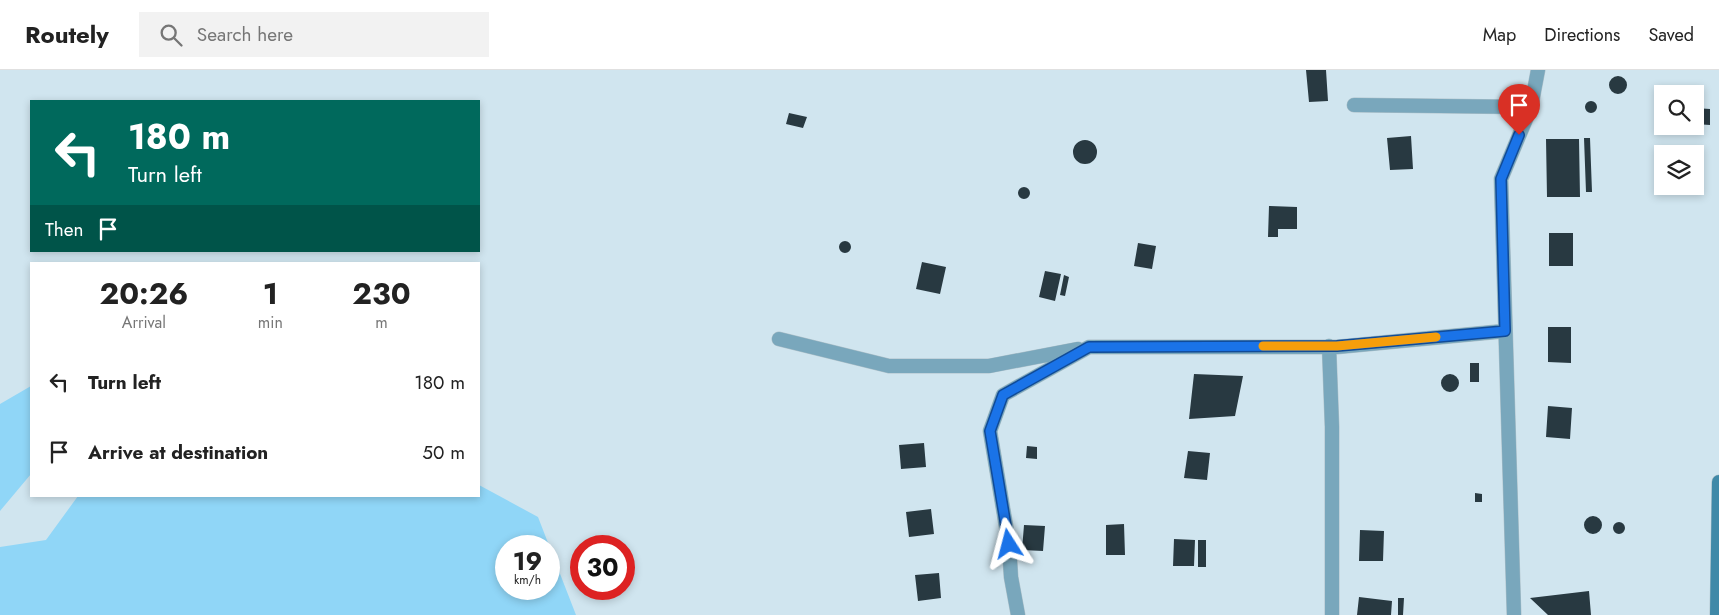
<!DOCTYPE html>
<html lang="en">
<head>
<meta charset="utf-8">
<style>
  :root { --surface:#fff; --page:#f2f2f2; --text:#222; --muted:#767676; --line:#e0e0e0 }
  body { margin:0; font-family:Jost,sans-serif; background:var(--page); color:var(--text); height:100vh; display:flex; flex-direction:column; font-size:19px; white-space:nowrap }
  * { box-sizing:border-box; margin:0 }
  p { font-size:16px; color:var(--muted) }
  .icon { flex:none; width:28px; height:28px; fill:none; stroke:currentColor; stroke-width:2; stroke-linecap:round; stroke-linejoin:round }
  .map { position:relative; flex:1; overflow:hidden }
  .sheet { position:absolute; left:30px; top:192px; width:450px; height:235px; display:flex; flex-direction:column; background:var(--surface); border-radius:0px; box-shadow:0 2px 8px #0003 }
  .sheet>* { flex:none }
  .guide { position:absolute; left:30px; top:30px; width:450px; height:152px; border-radius:0px; box-shadow:0 2px 8px #0003; background:#00695c; color:#fff; overflow:hidden }
  .tools { position:absolute; left:1654px; top:15px; display:grid; gap:10px }
  .tools a { display:grid; place-items:center; width:50px; height:50px; border-radius:0px; background:var(--surface); box-shadow:0 2px 8px #0003; font-size:25px }
  .speed { position:absolute; left:495px; top:465px; display:flex; gap:10px; font-size:25px; font-weight:700; text-align:center }
  .speed>* { display:grid; place-content:center; width:65px; height:65px; border-radius:50%; background:var(--surface); box-shadow:0 2px 8px #0003; line-height:1 }
  .speed small { font-size:12px; font-weight:400 }
  .speed .limit { border:8px solid #d22; background:#fff; color:#111 }
  .pin { position:absolute; display:grid; place-items:center; width:42px; height:42px; color:#fff; margin:-51px -21px; border-radius:50% 50% 50% 0; rotate:-45deg; box-shadow:0 0 5px #0007 }
  .pin .icon { rotate:45deg }
  .me { position:absolute; width:55px; margin:-28px; rotate:351deg; stroke-linejoin:round; filter:drop-shadow(0 0 4px #0008) }
  .turn { display:flex; align-items:center; gap:18px; height:105px; padding:0 15px; font-size:22px }
  .turn .icon { width:65px; height:65px; stroke-width:2.5 }
  .turn b { display:block; font-size:35px; line-height:42px }
  .then { display:flex; align-items:center; height:48px; padding:0 15px; background:#0003; gap:10px; font-size:19px }
  .eta { display:flex; justify-content:space-evenly; align-items:center; height:85px; text-align:center }
  .eta b { font-size:30px; font-weight:700; line-height:35px }
  ul { padding:0; list-style:none }
  li { display:flex; align-items:center; gap:15px; height:70px; padding:0 15px }
  li div { flex:1 }
  li b { display:block; font-size:19px }
  li em { font-style:normal }
  header { display:flex; align-items:center; gap:30px; box-sizing:border-box; height:70px; padding:0 25px; background:var(--surface); border-bottom:1px solid var(--line) }
  header strong { font-size:24px }
  nav { display:flex; gap:28px; margin-inline-start:auto; font-size:18px }
  .search { width:350px; height:45px; background:var(--page); display:flex; align-items:center; gap:12px; box-sizing:border-box; padding:0 18px; border-radius:0px; color:var(--muted); font-size:19px }
  .map>svg:first-child { display:block }
</style>
</head>
<body>
<header>
<strong>Routely</strong>
<div class="search"><svg class="icon" aria-label="search" viewBox="0 0 24 24"><circle cx="10" cy="10" r="6"/><path d="M15 15l6 6"/></svg>Search here</div>
<nav><a>Map</a><a>Directions</a><a>Saved</a></nav>
</header>
<div class="map">
<svg width="1719" height="545" viewBox="0 0 1719 545">
  <rect width="100%" height="100%" fill="#d0e5ef"/>
  <path fill="#90d6f7" fill-rule="evenodd" d="M31,316V404L0,441V334Z
    M479,415L538,447L576,545H0V477L46,470L78,426H479ZM506,476H549V519H506Z"/>
  <path fill="#283941" d="M1306,0H1326L1328,31L1309,32Z
    M1609 15a9 9 0 1 1 18 0a9 9 0 1 1-18 0Z
    M1585 37a6 6 0 1 1 12 0a6 6 0 1 1-12 0Z
    M1695,38L1710,39V55L1695,54Z
    M789,43L807,47L803,58L786,54Z
    M1411,66L1413,99L1390,100L1387,68Z
    M1584,68H1590L1592,122H1586Z
    M1546,69H1579L1580,127H1547Z
    M1073 82a12 12 0 1 1 24 0a12 12 0 1 1-24 0Z
    M1018 123a6 6 0 1 1 12 0a6 6 0 1 1-12 0Z
    M1269,136L1297,137V159H1278V167H1268Z
    M1549,163H1573V196H1549Z
    M839 177a6 6 0 1 1 12 0a6 6 0 1 1-12 0Z
    M1138,173L1156,176L1152,199L1134,196Z
    M922,192L946,197L940,224L916,219Z
    M1045,201L1061,204L1055,231L1039,227Z
    M1064,205L1069,207L1065,226L1060,225Z
    M1548,257H1571V293L1548,292Z
    M1470,293H1479V312H1470Z
    M1194,304L1243,306L1235,346L1189,349Z
    M1441 313a9 9 0 1 1 18 0a9 9 0 1 1-18 0Z
    M1548,336L1572,338L1570,369L1546,367Z
    M924,373L926,397L901,399L899,375Z
    M1027,376L1037,377V389L1026,388Z
    M1188,381L1210,383L1207,410L1184,408Z
    M1475,423L1482,424V432H1475Z
    M931,439L934,464L909,467L906,442Z
    M1584 455a9 9 0 1 1 18 0a9 9 0 1 1-18 0Z
    M1613 458a6 6 0 1 1 12 0a6 6 0 1 1-12 0Z
    M1124,454L1125,485H1106V455Z
    M1024,455L1045,456L1043,481L1022,480Z
    M1360,460L1384,461L1383,491H1359Z
    M1174,469L1195,470L1194,496H1173Z
    M1198,470H1206V497H1198Z
    M939,503L941,528L918,531L915,505Z
    M1589,521L1591,545H1548L1530,528Z
    M1359,527L1392,531L1391,545H1357Z
    M1398,528H1404L1403,545H1398Z"/>
  <g fill="none" stroke-linecap="round" stroke-linejoin="round">
    <defs>
      <path id="minor" d="M1354,35L1531,37
        M779,269L889,296H989L1078,279
        M1329,276L1332,357V545
        M1018,545L1011,507L1009,474L990,361L1003,325L1089,277H1337L1505,261
        M1514,545L1501,109L1531,37L1538,0"/>
      <path id="secondary" d="M1717,545L1719,412"/>
    </defs>
    <use href="#minor" stroke="#aec0c9" stroke-width="15"/>
    <use href="#secondary" stroke="#aec0c9" stroke-width="15"/>
    <use href="#minor" stroke="#79a7bc" stroke-width="14"/>
    <use href="#secondary" stroke="#3f89a8" stroke-width="14"/>
  </g>
  <g fill="none" stroke-linecap="round" stroke-linejoin="round">
    <defs>
      <path id="route" d="M1009,474L990,361L1003,325L1089,277L1337,276L1505,261L1501,109L1519,65"/>
    </defs>
    <use href="#route" stroke="#114b97" stroke-width="12"/>
    <use href="#route" stroke="#1a73e8" stroke-width="9"/>
    <path stroke="#f59e0b" stroke-width="9" d="M1263,276H1337L1436,267"/>
  </g>
</svg>
<div class="tools">
<a><svg class="icon" aria-label="search" viewBox="0 0 24 24"><circle cx="10" cy="10" r="6"/><path d="M15 15l6 6"/></svg></a>
<a><svg class="icon" aria-label="layers" viewBox="0 0 24 24"><path d="M12 4l9 5-9 5-9-5zM3 14l9 5 9-5"/></svg></a>
</div>
<div class="speed"><div>19<small>km/h</small></div><div class="limit">30</div></div>
<div class="pin" style="left:1519px;top:65px;background:#d93025"><svg class="icon" aria-label="arrive" viewBox="0 0 24 24"><path d="M6 21V4h12l-3 4 3 4H6"/></svg></div>
<svg class="me" style="left:1009px;top:474px" viewBox="-20 -20 40 40"><path d="M0-17L14 15 0 8-14 15z" fill="#1a73e8" stroke="#fff" stroke-width="4"/></svg>
<div class="guide">
<div class="turn"><svg class="icon" aria-label="left" viewBox="0 0 24 24"><path d="M17 20v-9H6M10 6l-5 5 5 5"/></svg><div><b>180 m</b>Turn left</div></div>
<div class="then">Then<svg class="icon" aria-label="arrive" viewBox="0 0 24 24"><path d="M6 21V4h12l-3 4 3 4H6"/></svg></div>
</div>
<section class="sheet">
<div class="eta">
<div><b>20:26</b><p>Arrival</p></div>
<div><b>1</b><p>min</p></div>
<div><b>230</b><p>m</p></div>
</div>
<ul>
<li><svg class="icon" aria-label="left" viewBox="0 0 24 24"><path d="M17 20v-9H6M10 6l-5 5 5 5"/></svg><div><b>Turn left</b></div><em>180 m</em></li>
<li><svg class="icon" aria-label="arrive" viewBox="0 0 24 24"><path d="M6 21V4h12l-3 4 3 4H6"/></svg><div><b>Arrive at destination</b></div><em>50 m</em></li>
</ul>
</section>
</div>
</body>
</html>
